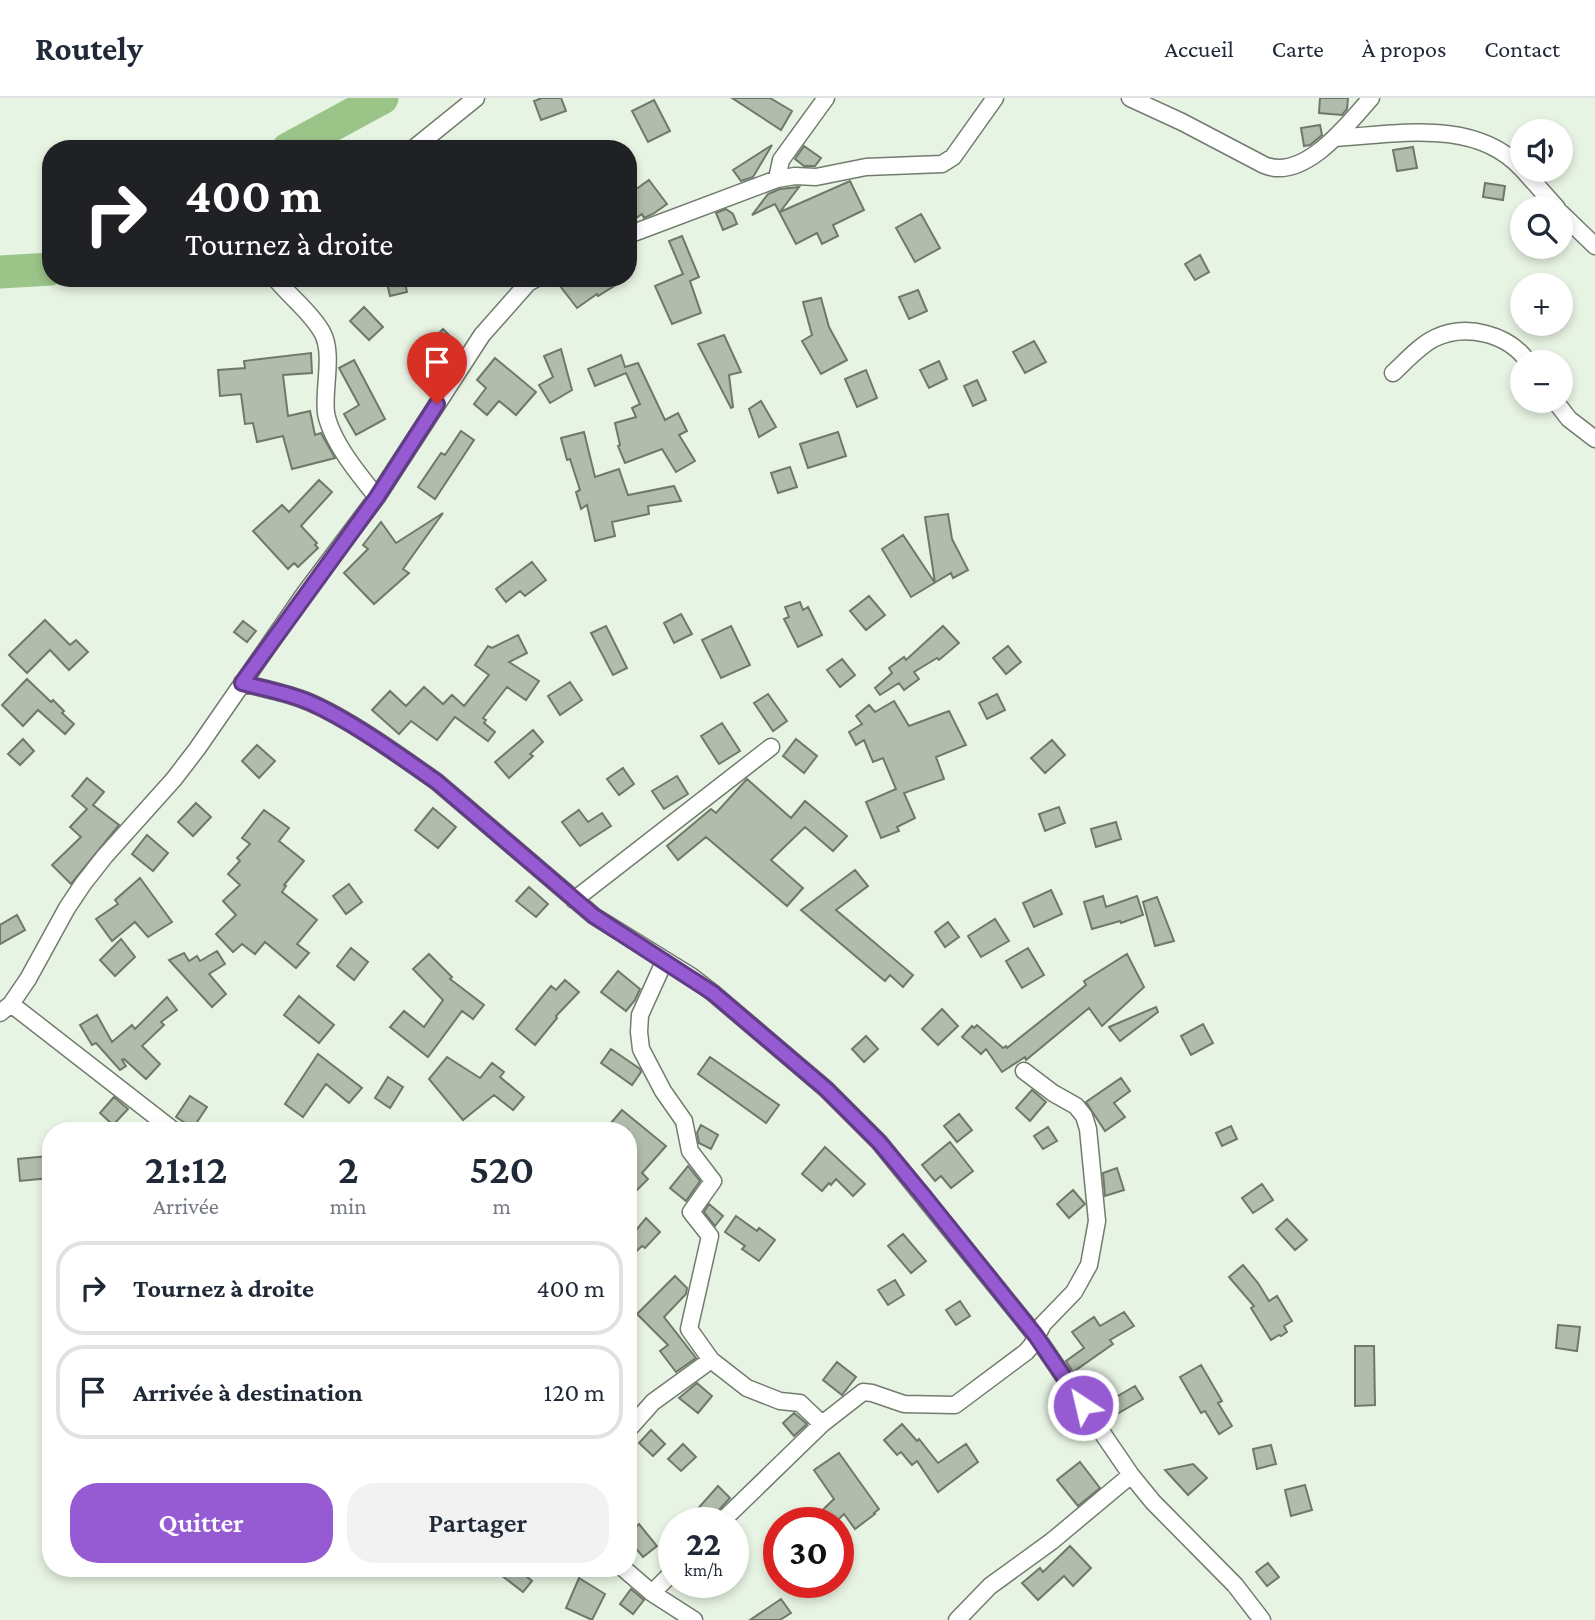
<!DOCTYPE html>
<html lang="fr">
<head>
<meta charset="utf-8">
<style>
  :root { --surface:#fff; --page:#f2f2f3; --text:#1f2937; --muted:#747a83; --line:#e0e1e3; --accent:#965bd2 }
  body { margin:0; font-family:"Crimson Pro",serif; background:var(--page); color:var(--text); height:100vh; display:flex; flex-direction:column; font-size:26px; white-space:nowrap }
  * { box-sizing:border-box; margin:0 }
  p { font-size:23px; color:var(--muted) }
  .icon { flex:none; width:38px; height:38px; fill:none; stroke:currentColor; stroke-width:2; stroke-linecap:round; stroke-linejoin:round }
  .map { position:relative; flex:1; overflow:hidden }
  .sheet { position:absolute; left:42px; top:1024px; width:595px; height:455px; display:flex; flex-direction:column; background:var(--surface); border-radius:28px; box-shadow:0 4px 10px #0003 }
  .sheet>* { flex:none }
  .banner { position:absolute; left:42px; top:42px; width:595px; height:147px; border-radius:28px; box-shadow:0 4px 10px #0003; background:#202124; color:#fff; overflow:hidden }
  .controls { position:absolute; left:1510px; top:21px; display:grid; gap:14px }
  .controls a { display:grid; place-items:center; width:63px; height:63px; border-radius:50%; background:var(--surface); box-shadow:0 4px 10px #0003; font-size:35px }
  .speed { position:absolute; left:658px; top:1409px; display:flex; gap:14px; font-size:35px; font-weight:700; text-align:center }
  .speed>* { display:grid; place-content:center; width:91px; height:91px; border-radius:50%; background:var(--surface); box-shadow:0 4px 10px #0003; line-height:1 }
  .speed small { font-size:18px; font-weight:400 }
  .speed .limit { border:10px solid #d22; background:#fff; color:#111 }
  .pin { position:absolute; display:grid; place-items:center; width:60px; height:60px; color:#fff; margin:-72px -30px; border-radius:50% 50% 50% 0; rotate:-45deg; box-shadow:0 0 7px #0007 }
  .pin .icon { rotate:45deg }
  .me { position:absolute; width:77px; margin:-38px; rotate:325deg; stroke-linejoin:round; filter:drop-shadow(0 0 5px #0008) }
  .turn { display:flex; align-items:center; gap:24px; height:147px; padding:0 28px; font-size:32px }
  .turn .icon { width:91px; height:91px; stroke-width:2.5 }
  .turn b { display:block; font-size:49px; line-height:60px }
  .eta { display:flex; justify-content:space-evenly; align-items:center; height:119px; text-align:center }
  .eta b { font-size:42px; font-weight:600; line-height:49px }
  .action { display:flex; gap:14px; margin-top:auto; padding:14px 28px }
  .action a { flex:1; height:80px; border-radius:28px; background:var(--accent); color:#fff; font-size:28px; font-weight:600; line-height:80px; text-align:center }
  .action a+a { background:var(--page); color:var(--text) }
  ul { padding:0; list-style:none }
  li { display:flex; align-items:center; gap:21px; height:94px; margin:0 14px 10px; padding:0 14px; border:4px solid var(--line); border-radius:28px }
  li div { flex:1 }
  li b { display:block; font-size:26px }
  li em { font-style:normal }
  header { display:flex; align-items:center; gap:42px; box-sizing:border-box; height:98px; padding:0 35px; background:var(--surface); border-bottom:2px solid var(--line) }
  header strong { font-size:33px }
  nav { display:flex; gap:38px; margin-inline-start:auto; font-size:24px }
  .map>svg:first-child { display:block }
</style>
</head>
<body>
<header>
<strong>Routely</strong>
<nav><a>Accueil</a><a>Carte</a><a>À propos</a><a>Contact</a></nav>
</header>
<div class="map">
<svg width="1595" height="1522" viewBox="0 0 1595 1522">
  <rect width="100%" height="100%" fill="#e8f4e3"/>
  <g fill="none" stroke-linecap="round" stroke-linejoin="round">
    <path stroke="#9ac488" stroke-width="33" d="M288,51L382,0
      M0,174L51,171"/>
  </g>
  <path fill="#b1bcac" stroke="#6e796a" stroke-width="2" d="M542,0H561L566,13L541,22L534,3Z
    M732,0H770L792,13L781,32Z
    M1320,0H1348L1347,11L1342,17L1319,15Z
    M654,2L670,33L648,44L632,13Z
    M1320,27L1322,37L1310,47L1304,48L1301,30Z
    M772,47L753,79L741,83L733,72Z
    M804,48L821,60L815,68H804L795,61Z
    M1413,49L1417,70L1397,73L1393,52Z
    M649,82L667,106L653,116L644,120L642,116L628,126V97Z
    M850,83L864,112L833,127L838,138L822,146L817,135L796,146L775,106L752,117L768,96L780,91L799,89L780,114Z
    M1485,85L1505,88L1503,102L1483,99Z
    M726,111L733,116L737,126L723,132L716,115Z
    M921,116L940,150L915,164L896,130Z
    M682,138L699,179L690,183L701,215L672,226L655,188L683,176L669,143Z
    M1200,157L1209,174L1195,182L1185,166Z
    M386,180H404L407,194L390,198Z
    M578,180H627L598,198L597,196L577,210L560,188Z
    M918,192L927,213L909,221L899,199Z
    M821,200L829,229L847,262L821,276L802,243L812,237L803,204Z
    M364,209L383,229L369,242L350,223Z
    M443,231L460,248L451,258L454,261L443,274L421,253Z
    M724,237L741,274L729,277L733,309L731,310L698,246Z
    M1034,243L1046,264L1025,275L1013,254Z
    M561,251L572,292L550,305L539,287L553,279L544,258Z
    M311,255L312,275L283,277L288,318L310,313L315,337L321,335L335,360L292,371L283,338L257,344L253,325L245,326L241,296L220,298L218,272L245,270L244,263Z
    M621,257L625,269L638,265L665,322L678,315L687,333L679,337L695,363L676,374L662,351L625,365L618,348L620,347L615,325L636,319L632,310L640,306L626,275L595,288L588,271Z
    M495,260L536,294L516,317L499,303L487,317L474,306L486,290L477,282Z
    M354,262L385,321L356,337L344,316L359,307L339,270Z
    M939,263L947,281L929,290L920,272Z
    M866,272L877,300L857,309L845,281Z
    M977,282L986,302L973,308L964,288Z
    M761,303L776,329L759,339L749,311Z
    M461,333L474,342L435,401L418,389L441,355L445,357Z
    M584,334L595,379L619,371L628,397L674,388L681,403L648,408L649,416L612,424L615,438L595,443L587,407L581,411L576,394L580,392L570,361L567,362L561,340Z
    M838,334L846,358L808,370L800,346Z
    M790,369L797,389L778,395L771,375Z
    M319,382L332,394L301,428L317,445L315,447L318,450L298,469L294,465L288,471L253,433L282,407L289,414Z
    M443,415L403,471L409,475L374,506L344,475L368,451L363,447L381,424L396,445Z
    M948,416L952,441L968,472L953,480L951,475L911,499L882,451L903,437L935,485L925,419Z
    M532,464L546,482L525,498L520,493L506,504L496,491Z
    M869,498L885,517L866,532L850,513Z
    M800,504L803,512L808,509L822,537L798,549L784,521L789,519L785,509Z
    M681,516L692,536L674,545L664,525Z
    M45,522L70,547L76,542L88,554L69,572L50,552L27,575L9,557Z
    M243,523L256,533L247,544L234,534Z
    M606,528L627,570L613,577L591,535Z
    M731,528L750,567L721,580L702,542Z
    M943,528L959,545L939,562L937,560L914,574L919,581L904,592L899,585L880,597L875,590L892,575L889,570L904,559L906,562Z
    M518,537L527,555L509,564L539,583L526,602L507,589L483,620L486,622L484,625L495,634L488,643L455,619L437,642L411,623L399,636L372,612L390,593L406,608L424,589L443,606L452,597L464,608L489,577L475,567L488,548L492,550Z
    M1008,548L1021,564L1006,576L993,560Z
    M842,561L855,577L840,589L827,572Z
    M27,581L51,604L53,602L64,613L62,615L74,626L65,636L38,612L23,628L2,607Z
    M570,584L582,602L560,617L548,598Z
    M768,596L787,623L773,633L754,605Z
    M997,596L1005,612L987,621L979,605Z
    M894,603L909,628L949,613L966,647L936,659L944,681L904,695L915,720L897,729L899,733L881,740L866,704L896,691L883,660L873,664L864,642L856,647L849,634L862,626L856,618L869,607L875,614Z
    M722,625L740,653L719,666L701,638Z
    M533,632L543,644L530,656L533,658L509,680L495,664Z
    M23,641L34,653L20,667L8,656Z
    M796,641L817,658L804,675L783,658Z
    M1052,642L1065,657L1045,675L1031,660Z
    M257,647L275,663L259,680L242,663Z
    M623,670L634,686L619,697L607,681Z
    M677,678L688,696L664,711L652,693Z
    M87,680L104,694L93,707L119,727L71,786L52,767L81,739L70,729L87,711L72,698Z
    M747,681L791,720L805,703L847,738L833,753L805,729L771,762L803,790L787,808L706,739L678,762L667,748L711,711L716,715Z
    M196,705L211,719L193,738L178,724Z
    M1059,709L1065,725L1045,733L1039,716Z
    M433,710L456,729L438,750L415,732Z
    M264,712L289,730L279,743L304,763L284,787L286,788L282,794L317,822L297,846L309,855L296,870L265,844L255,856L242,846L233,854L216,836L236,817L223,803L240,787L228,776L240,763L237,760L250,746L242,740Z
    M579,712L588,724L602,715L611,728L580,748L562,724Z
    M1116,724L1121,741L1096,749L1091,731Z
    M147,737L168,755L153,773L132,756Z
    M855,772L868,788L836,812L913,877L903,889L890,877L885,883L801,812Z
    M140,780L172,824L148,839L135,824L112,843L96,821L118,806L115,802Z
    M349,786L362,804L346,816L333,798Z
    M529,789L548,806L536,819L516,803Z
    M1051,792L1062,816L1034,829L1023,805Z
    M1103,798L1106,809L1137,798L1143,817L1121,825L1120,823L1092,831L1084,804Z
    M1157,799L1174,843L1155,848L1143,804Z
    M17,817L25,832L0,846V827Z
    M995,821L1009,843L981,859L968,838Z
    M948,824L959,839L945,849L935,834Z
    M121,841L135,859L115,878L100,862Z
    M351,850L368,864L354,882L337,868Z
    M1028,850L1044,877L1022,890L1006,863Z
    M217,853L225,866L209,876L226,896L212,909L169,862L184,855L189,863L197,858L200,863Z
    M429,856L452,879L450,881L484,907L473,921L462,913L428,959L390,929L404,913L424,929L443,902L413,871Z
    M1127,856L1144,889L1102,928L1089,910L1026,962L1025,959L1002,974L986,951L981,956L962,939L972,928L974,930L977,927L1003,950L1006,948L1007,950L1086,887L1084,883Z
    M618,873L640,891L635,902L626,913L601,894Z
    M565,882L579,894L556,918L557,920L535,947L516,931L551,888L556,892Z
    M299,898L334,927L319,945L284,917Z
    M167,899L177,912L161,924L164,927L142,948L160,966L146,981L124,961L122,962L126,968L120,972L96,945L92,947L80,927L97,917L112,944L132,927L135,931Z
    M1156,909L1158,914L1120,943L1109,929Z
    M942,911L958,928L938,947L922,931Z
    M1203,926L1213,945L1191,957L1181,938Z
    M866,938L878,951L864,964L852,951Z
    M611,951L640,971L641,974L632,987L601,965Z
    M318,956L362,990L349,1005L326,986L303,1019L285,1006Z
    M447,959L480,980L492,965L504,974L500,979L524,999L513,1012L494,997L463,1022L429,981Z
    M710,959L779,1007L766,1025L698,976Z
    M388,979L403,989L390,1010L375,1000Z
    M1121,980L1130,993L1114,1005L1125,1019L1105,1033L1086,1004Z
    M1032,992L1046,1004L1030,1023L1016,1010Z
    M190,998L207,1009L193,1030L176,1019Z
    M114,999L128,1011L113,1027L100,1015Z
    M622,1012L666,1048L642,1075L648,1081L628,1101V1032H605Z
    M959,1016L972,1032L957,1044L944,1028Z
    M701,1027L718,1037L711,1051L699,1045L697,1035Z
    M1231,1028L1237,1041L1222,1048L1216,1035Z
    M1048,1029L1057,1043L1043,1051L1034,1038Z
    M950,1044L973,1073L951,1090L941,1078L935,1083L922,1067Z
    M825,1049L865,1086L853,1098L836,1081L831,1087L829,1085L822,1093L802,1076Z
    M48,1058L50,1080L20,1083L18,1061Z
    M688,1068L700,1083L686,1103L670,1090Z
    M1117,1070L1124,1092L1105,1098L1103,1075Z
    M1262,1086L1273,1102L1253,1115L1242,1100Z
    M1073,1092L1085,1106L1069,1120L1057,1106Z
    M709,1106L723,1118L715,1128L704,1114Z
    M736,1118L757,1133L759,1130L775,1142L759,1163L742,1151L745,1148L725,1134Z
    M646,1120L660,1134L645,1150L642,1148L628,1161V1142Z
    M1287,1121L1307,1142L1295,1152L1276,1131Z
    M903,1136L926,1163L911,1175L888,1148Z
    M1243,1167L1258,1185L1269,1203L1277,1198L1292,1223L1284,1228L1287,1234L1281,1238L1279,1237L1271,1242L1251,1210L1254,1208L1229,1179Z
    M675,1178L687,1190L686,1196L664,1219L696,1260L676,1274L660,1253L668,1247L637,1216Z
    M895,1182L904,1197L888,1207L878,1192Z
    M960,1203L970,1218L956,1227L946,1212Z
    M1124,1214L1134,1228L1110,1242L1113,1246L1073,1274L1066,1263L1084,1250L1072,1234L1094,1219L1100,1228Z
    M1558,1227L1580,1229L1577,1253L1556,1250Z
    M1355,1248H1374L1375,1307L1355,1308Z
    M837,1264L856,1279L842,1297L823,1282Z
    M1201,1267L1222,1303L1218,1305L1232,1328L1219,1336L1205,1313L1201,1315L1180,1279Z
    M697,1285L712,1298L698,1315L679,1300Z
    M1135,1288L1143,1301L1117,1316L1109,1303Z
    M794,1315L807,1326L794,1338L783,1325Z
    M902,1326L917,1343L919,1341L938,1365L966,1346L978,1364L938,1394L917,1363L912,1367L901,1354L897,1357L884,1342Z
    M651,1332L665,1346L653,1358L639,1345Z
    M683,1346L696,1359L681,1373L668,1361Z
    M1271,1347L1276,1366L1257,1371L1253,1351Z
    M839,1355L879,1411L874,1415L875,1416L855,1431L844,1416L836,1424H810L834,1401L814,1372Z
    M1080,1364L1100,1390L1078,1408L1057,1382Z
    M1193,1366L1207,1380L1188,1397L1165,1372Z
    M1305,1387L1312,1412L1291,1418L1285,1392Z
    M718,1388L730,1400L708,1424H686Z
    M628,1420L637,1428L639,1426L657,1448L643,1459L628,1441Z
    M1070,1448L1091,1470L1073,1488L1064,1478L1038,1502L1022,1485L1040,1470L1043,1474Z
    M1268,1465L1279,1479L1267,1488L1256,1474Z
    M492,1470H516L532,1483L523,1494Z
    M579,1480L605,1496L592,1522L566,1510Z
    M631,1491L644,1502L633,1516L620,1506Z
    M781,1501L791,1515L780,1522H750Z"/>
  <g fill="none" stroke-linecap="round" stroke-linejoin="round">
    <defs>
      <path id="minor" d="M1130,0L1182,24L1264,67C1304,84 1348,26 1371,0
        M1336,40C1397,36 1476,20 1522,71
        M413,51L476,0
        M1523,72L1557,110
        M777,81L781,62L826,0
        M1561,115L1595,148
        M628,137L777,81L795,78L816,79L866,69L942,66L953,59L995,0
        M275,180C289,198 310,213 322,234C334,255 323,291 326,315C331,343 359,377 377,399
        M1393,275C1405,264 1420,247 1435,240C1466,225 1509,236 1528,264
        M1555,303L1569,321L1595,341
        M242,585C265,591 288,595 309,604C351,622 400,658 437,684L594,818L691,878L713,895L826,991L879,1044L1036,1238L1131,1377L1153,1404L1235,1487L1262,1522
        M574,802L771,649
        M11,906L173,1032
        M0,915L11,906L28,881L67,810L83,786L105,758L174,681L197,651L305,495L377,399L482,237L528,185L537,180
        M711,1262L747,1290L780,1303L800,1305L822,1326
        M628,1332L653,1304L711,1262L689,1231L710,1138L691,1114L713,1083L690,1053L684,1023L663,993L641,951L639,934L640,917L664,864
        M721,1424L822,1326L863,1294L872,1295L904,1306L955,1307L1026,1254L1032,1247L1043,1226L1074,1194L1089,1167L1097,1123L1088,1031L1084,1018L1076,1008L1053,995L1024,973
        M623,1470L652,1495
        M674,1473L652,1495L694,1522
        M957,1522L990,1488L1052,1443L1131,1377"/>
    </defs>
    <use href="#minor" stroke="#717c6d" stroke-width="19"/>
    <use href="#minor" stroke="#fff" stroke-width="16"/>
  </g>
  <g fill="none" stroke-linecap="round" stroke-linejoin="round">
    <defs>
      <path id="route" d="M437,306L377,399L242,585C265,591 288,595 309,604C350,622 400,658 437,684L594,818L713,895L826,991L879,1044L923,1097L1036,1238L1083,1307"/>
    </defs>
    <use href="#route" stroke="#623b88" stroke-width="18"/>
    <use href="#route" stroke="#965bd2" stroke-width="12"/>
  </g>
</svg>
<div class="controls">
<a><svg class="icon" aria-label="sound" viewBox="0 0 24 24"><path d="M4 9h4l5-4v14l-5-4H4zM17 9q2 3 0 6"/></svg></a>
<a><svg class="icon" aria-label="search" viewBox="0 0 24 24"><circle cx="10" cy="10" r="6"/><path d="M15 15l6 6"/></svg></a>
<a>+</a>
<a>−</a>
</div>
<div class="speed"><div>22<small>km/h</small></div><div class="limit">30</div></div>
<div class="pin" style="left:437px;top:306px;background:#d93025"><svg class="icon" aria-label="arrive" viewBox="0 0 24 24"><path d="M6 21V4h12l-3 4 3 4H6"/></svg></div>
<svg class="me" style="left:1083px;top:1307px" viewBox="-20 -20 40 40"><circle r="17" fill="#965bd2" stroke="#fff" stroke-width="3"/><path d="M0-11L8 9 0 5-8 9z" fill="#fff"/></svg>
<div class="banner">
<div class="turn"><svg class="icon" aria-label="right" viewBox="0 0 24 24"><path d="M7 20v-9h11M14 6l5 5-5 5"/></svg><div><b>400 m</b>Tournez à droite</div></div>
</div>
<section class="sheet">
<div class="eta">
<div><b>21:12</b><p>Arrivée</p></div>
<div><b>2</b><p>min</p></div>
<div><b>520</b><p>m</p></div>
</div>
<ul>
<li><svg class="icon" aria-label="right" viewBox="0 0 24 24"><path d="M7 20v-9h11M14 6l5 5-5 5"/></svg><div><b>Tournez à droite</b></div><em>400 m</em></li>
<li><svg class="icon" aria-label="arrive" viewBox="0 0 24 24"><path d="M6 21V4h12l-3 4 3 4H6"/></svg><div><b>Arrivée à destination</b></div><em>120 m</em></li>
</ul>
<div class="action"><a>Quitter</a><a>Partager</a></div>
</section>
</div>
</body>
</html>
